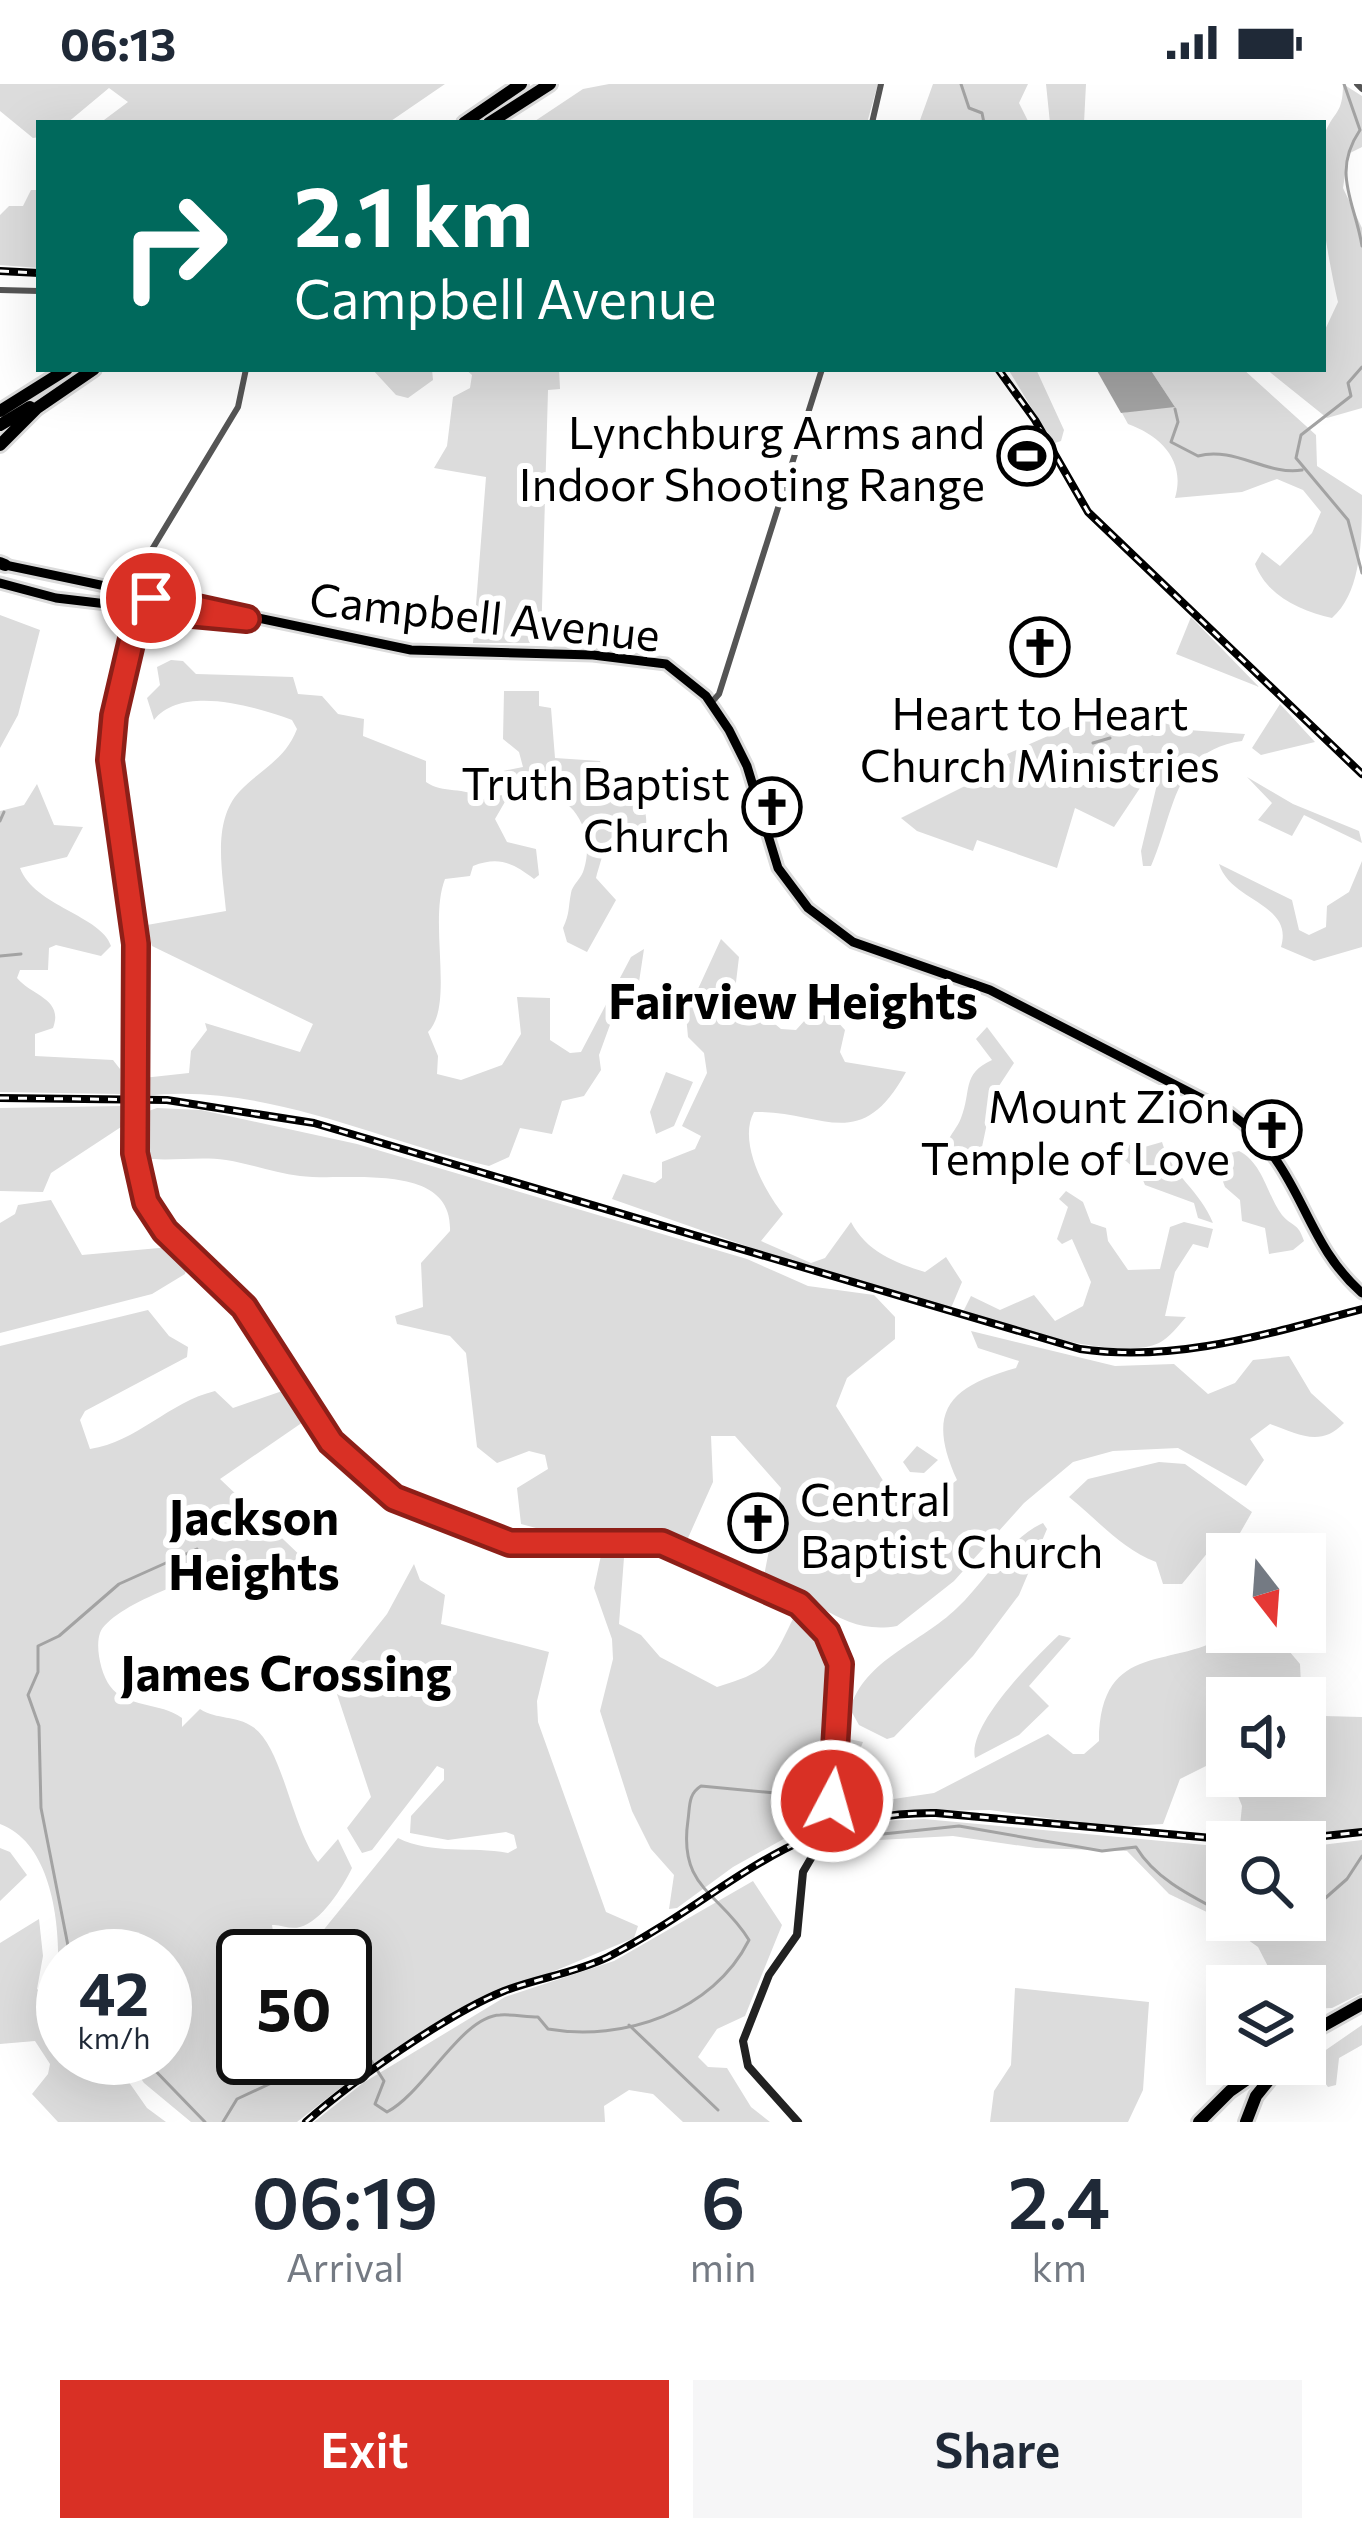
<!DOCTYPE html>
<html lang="en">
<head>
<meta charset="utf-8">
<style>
  :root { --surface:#fff; --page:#f6f6f7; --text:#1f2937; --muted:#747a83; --accent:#d93025 }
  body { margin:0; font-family:Commissioner,sans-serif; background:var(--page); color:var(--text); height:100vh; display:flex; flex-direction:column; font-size:45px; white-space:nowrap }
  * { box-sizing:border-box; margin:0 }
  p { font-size:39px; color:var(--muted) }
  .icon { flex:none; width:66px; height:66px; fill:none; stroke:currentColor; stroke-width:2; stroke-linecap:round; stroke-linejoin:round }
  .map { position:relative; height:2038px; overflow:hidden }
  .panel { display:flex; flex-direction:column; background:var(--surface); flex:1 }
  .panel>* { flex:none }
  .hud { position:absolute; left:36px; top:36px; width:1290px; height:252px; border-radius:0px; box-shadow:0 12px 48px #0002; background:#00695c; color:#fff; overflow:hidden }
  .needle { width:78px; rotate:163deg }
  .fabs { position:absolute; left:1206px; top:1449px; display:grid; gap:24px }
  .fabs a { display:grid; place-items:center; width:120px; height:120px; border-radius:0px; background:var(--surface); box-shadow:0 12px 48px #0002; font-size:60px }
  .speed { position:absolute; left:36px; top:1845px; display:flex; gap:24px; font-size:60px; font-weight:700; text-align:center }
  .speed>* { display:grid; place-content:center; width:156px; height:156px; border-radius:50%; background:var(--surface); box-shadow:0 12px 48px #0002; line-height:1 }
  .speed small { font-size:30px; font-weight:400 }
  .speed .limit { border:6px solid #111; border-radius:18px; background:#fff; color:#111 }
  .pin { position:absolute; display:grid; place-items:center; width:102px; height:102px; color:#fff; margin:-51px; border:6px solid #fff; border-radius:50%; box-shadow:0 3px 12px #0007 }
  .me { position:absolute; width:132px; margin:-66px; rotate:6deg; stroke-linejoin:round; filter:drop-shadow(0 0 9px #0008) }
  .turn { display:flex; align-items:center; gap:42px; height:252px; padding:0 60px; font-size:54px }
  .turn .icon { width:156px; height:156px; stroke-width:2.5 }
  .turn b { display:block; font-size:84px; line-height:102px }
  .eta { display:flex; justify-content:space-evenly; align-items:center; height:204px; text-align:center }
  .eta b { font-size:72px; font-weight:600; line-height:84px }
  .button { display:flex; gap:24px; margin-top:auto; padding:24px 60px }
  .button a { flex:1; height:138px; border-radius:0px; background:var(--accent); color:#fff; font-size:48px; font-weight:600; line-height:138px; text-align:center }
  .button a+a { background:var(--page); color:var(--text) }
  .status { display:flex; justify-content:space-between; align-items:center; height:84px; padding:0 60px; background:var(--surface); direction:ltr }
  .status svg { height:33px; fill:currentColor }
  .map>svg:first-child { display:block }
</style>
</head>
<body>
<div class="status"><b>06:13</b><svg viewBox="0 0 49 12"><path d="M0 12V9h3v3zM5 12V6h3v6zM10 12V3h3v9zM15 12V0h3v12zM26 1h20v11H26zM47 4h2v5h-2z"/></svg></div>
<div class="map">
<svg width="1362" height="2038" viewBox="0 0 1362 2038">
  <rect width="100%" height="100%" fill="#fff"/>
  <path fill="#dcdcdc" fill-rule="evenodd" d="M0,0H445L388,39H100L128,18L109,4L67,39H39V53L33,54L0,27Z
    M609,0H878L867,39H532L583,5Z
    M933,0H1028L1019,19L1029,39H919Z
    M1046,0H1086L1084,39H1050Z
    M1343,0L1362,12V63L1348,70L1343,104L1362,144V324L1327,334L1266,285H1323V250L1338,218C1330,184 1310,83 1324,51C1334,26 1343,31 1343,0Z
    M31,106H39V184L0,181V131L9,122H23Z
    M372,285H432L433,296L408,314L396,311Z
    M465,285H559L560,305L548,306L541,559H473L486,393L434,384L447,362L453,313L470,304L472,291Z
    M1008,285H1036L1064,346L1061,357L1055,359L1048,351Z
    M1150,285H1243L1316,351L1317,382L1362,411C1362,454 1362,508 1332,534C1301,527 1267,512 1255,480L1262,468L1280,482L1312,449L1321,428L1303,406L1277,395L1242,408L1175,414C1186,377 1161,352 1128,340L1122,329L1166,320L1175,323Z
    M0,531L40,546L18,631L0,664Z
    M1191,533L1259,603L1176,570Z
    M171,576L183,577L196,590L293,593L298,610L322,612L338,630L364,635L363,652L426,677V698C443,710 464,702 483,715L502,711L506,716L495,735L507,758L536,765L539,791L534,795C513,779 499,772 473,782L470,792L445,795C428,838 455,921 428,948L438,972L437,990L461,996L502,981L521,950L517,913L550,914V956L570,969L581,968L631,873L644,865L639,898L615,927L599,971L601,986L584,1012L562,1017L552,1050L520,1044L509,1073L489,1082C376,1056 264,998 145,1012L143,994L189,989L191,967L207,946L205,939L300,968L313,940L152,862L147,841L226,827C223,790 211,737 240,707C262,684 285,676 297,645L292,636C257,623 182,600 154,636L147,614L160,601L157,583Z
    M504,607H539V622L551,624L555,674L600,677L609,699C627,710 649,715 646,741C602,757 611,745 596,794L616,816L587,868L567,858L563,844C570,829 568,824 571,809C572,801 582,794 584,785C595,749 575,711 537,708L521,716L506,701L503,687L523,683L519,668L503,655Z
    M1280,620L1315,658L1261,671L1252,664Z
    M1112,624L1188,646L1245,650L1242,657C1173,666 1175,728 1151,782H1143L1141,767L1159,692L1146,695L1114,743L1075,724L1057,784L977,756L973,767L917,747L901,734L1011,679L1007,670Z
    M1247,693L1293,720L1359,747L1362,759L1304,731L1292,752L1258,736L1272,719Z
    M37,700L54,741L83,743L67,773L20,784C34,822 102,832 111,862L101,872L56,861L49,864L48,886H20L17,894C32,912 64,915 53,944L35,950V972L113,976L120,985V1010L0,1008V727L24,721Z
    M1362,777V863L1314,877L1281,863C1294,819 1231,818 1219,780L1292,816L1299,846L1309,851L1326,843L1327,822L1349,808Z
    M721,855L739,873L734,915C748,927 766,931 781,945L796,946L806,935L805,925L835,935L845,946L840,968L845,978L906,988C860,1072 822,1026 754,1028C738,1057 763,1105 783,1130L761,1157L811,1179L825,1174L851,1138C866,1167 895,1179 925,1188L946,1173L962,1198L951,1224L766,1169L612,1115L623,1090L655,1099L662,1094V1078L695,1065L701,1052L682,1042L707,989L704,969L688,953L686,931Z
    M987,943L1014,979L993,1011L979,1077L947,1060C950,1050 958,1043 961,1034C972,1007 961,990 992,976L976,955Z
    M666,988L693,998L674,1042L656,1050L650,1028Z
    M122,1022L121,1043L51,1089L43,1108L0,1107V1024Z
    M157,1024L201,1026L357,1060L747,1175L808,1202L874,1211L895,1233V1255L847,1294L836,1322L894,1414L907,1420L929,1418L957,1396C926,1328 948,1303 1016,1284L1019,1277L978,1264L971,1247L1115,1282L1174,1280L1208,1310L1235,1299L1253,1276L1289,1272L1311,1309L1344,1339C1320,1364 1299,1350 1270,1340L1250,1355L1264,1376L1246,1402L1178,1364L1113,1367L1073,1378L1024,1419L954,1497L897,1542C841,1552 813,1510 764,1492L781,1404L735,1352H711L713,1398L688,1454L641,1446L551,1448L521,1440L517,1404L548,1385L545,1371L529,1367L497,1379L477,1363L466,1269L450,1252L397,1240L395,1232L423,1223L421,1179L450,1147C453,1076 344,1098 300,1092C275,1089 251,1080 226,1076C198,1072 169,1078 141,1074L143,1029Z
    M1113,1057L1141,1064L1162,1058C1172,1092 1200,1106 1213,1139L1198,1134L1194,1119L1145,1101L1140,1089L1106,1060Z
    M1239,1067C1263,1079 1267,1111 1282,1131C1292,1143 1298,1138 1304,1157L1293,1166L1269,1170L1265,1144L1242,1137L1240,1116L1225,1103L1214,1073Z
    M1066,1107L1083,1118L1091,1139L1106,1144L1108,1157L1128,1186L1160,1185L1170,1143L1184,1138L1213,1145L1208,1164L1193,1160L1175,1188L1165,1232L1186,1233C1179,1241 1169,1254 1159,1259C1118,1278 1005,1242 963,1228L971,1212L1000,1226L1034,1211L1055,1237L1083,1222L1091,1198L1072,1155L1062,1160L1057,1155L1068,1123L1059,1115Z
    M51,1116L82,1171L170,1163L187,1182L185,1190L152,1210L0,1249V1139L15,1130L18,1121Z
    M148,1226L169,1252L188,1263L187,1273L85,1327L80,1336L90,1365C137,1358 169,1318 215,1307L233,1324L288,1305L306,1336L220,1395L328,1498C310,1499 290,1503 273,1502C256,1500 250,1487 231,1487C204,1488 111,1522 100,1549C95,1563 101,1590 110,1602C125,1624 161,1618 182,1634V1643L200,1625C217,1636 236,1631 253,1643C283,1664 291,1742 318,1778L338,1755L352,1784C343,1803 321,1838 300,1843C289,1846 281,1840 272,1841L275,1860L317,1854L398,1754C432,1771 471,1762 508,1769L517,1764L514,1751L506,1748L448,1756L410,1749L411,1732L444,1696V1685L437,1682L372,1766L362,1769L347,1744L371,1713L333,1598L387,1530L414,1480L420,1496L445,1511L441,1540L549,1568L537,1617L538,1638L606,1828L638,1842L634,1854L480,1918L339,2005L297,2038H191L144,1999L127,1974H165V1872H63V1910L57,1902C62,1851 55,1760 0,1740V1262ZM243,1872H345V1974H243Z
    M917,1362L938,1376L924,1389L910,1388L903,1378Z
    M1159,1378L1185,1380L1252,1428L1236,1456L1209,1467L1182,1500H1163L1156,1478C1120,1464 1099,1437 1069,1413L1088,1395Z
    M1043,1439L1047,1445L1019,1511L973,1572L894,1653L887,1655L859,1641L850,1625C865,1575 921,1559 957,1524C985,1498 1009,1454 1043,1439Z
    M625,1460L619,1540L641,1551L660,1573L717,1603C776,1586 772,1575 799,1523C840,1558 838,1602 834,1652L804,1674L798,1689L772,1710L791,1713L817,1730L814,1738L733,1783L677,1824L669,1825L674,1791L651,1765L632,1727L600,1627L613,1575L612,1555L594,1504L603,1462Z
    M1231,1548H1273L1300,1580L1301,1601L1290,1614H1227V1688L1208,1681L1180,1695L1163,1740L1111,1743L990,1726L838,1729L839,1679L849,1655L863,1658C853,1681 853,1708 880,1717L934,1709L1048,1650L1073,1670H1084L1099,1657C1100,1552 1177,1588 1231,1548Z
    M1059,1551L1071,1554L1029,1602L1049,1622L1019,1651L975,1674C967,1641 1035,1574 1059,1551Z
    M1324,1632L1362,1633V1745L1291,1754L1239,1752L1242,1722L1230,1692H1305V1636Z
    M924,1735L1227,1763V1836H1305V1763L1362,1756V1909L1332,1924L1305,1925V1902H1278L1258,1863L1213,1831L1169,1810L1127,1767L1036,1764L953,1752L879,1756L856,1747L880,1737Z
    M0,1764L10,1768L27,1791L0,1817Z
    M753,1797L782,1841L745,1932L717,1945L698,1973L708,1983L727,1984L751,2023L770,2038H683L653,2010L629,2006L604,2022L605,2038H314L363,1999L505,1913L614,1877Z
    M39,1835L43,1872L37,1905L63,1929V1974H112L147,2024L166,2038H58L32,2010L48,1990L50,1980L35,1957L0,1960V1859Z
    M1015,1904L1149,1918L1143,2006L1128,2038H990L994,2007L1011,1981Z
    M1362,1941V1961L1339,1974L1336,2001L1328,2003L1317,1988L1320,1970Z"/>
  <path fill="#a3a3a3" d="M1096,285H1150L1175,323L1121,329Z"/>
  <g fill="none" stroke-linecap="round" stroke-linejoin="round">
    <path stroke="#a3a3a3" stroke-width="3" d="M961,0L969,24L982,29L984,39
      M1344,0L1360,46C1331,89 1355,118 1362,162
      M996,39H1001
      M1362,283L1348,299L1351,312L1301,351L1296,374L1348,436L1362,489
      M1175,325L1178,338L1171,358L1198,372C1234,362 1268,392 1302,386
      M1093,659L1110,654
      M0,737L4,728
      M0,872L21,870
      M1305,1832L1347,1795L1362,1772
      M1237,1836L1281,1852L1300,1836
      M70,1872L41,1724L39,1642L28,1611L38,1588V1562L59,1552L119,1500L197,1465
      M629,1941L718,2026
      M345,1954L370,1975L384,1997L375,2020L387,2028C424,2009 462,1932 500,1931C512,1930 526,1933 538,1933L548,1945C623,1958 713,1928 749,1856C720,1808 678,1805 688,1736C690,1722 688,1710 701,1702L797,1711L834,1735L883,1750L959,1742L1102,1767L1136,1763C1156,1796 1193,1813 1227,1831
      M143,1974L205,2038
      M223,2038L237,2015L278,1996L276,1974"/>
    <defs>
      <path id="primary" d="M0,480L411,566L593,571L666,580L706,612L729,646L747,682L778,784L808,824L853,858L990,906L1230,1029C1306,1085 1299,1153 1362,1209
        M0,499L56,514L243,536"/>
      <path id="motorway" d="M464,39L521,0
        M489,39L550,0
        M0,327L67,285
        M0,341L30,323
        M0,361L37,324L94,285
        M0,479L5,481
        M1305,1952L1362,1920
        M1199,2038L1230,2007L1269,1980
        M1246,2038L1256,2012L1282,1980"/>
    </defs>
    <use href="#primary" stroke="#dbdbdb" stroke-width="15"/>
    <use href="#motorway" stroke="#dbdbdb" stroke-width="18"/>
    <path stroke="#555" stroke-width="6" d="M1357,0L1362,5
      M872,39L881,0
      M0,206L39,207
      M141,512L148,472L238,323L246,285
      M711,619L719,610L822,285"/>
    <path stroke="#222" stroke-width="8" d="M136,993V860L110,677L141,512
      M135,1039L139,1098L152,1128L244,1224L319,1343L375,1402L492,1456L639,1455L704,1475L786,1512L815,1533L836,1568L841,1601L827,1747L803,1788L797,1851L769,1891L743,1957L748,1982L798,2038"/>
    <use href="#primary" stroke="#000" stroke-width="9"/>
    <use href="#motorway" stroke="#000" stroke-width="12"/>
    <defs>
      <path id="rail" d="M0,187L39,189
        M998,285L1035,336L1088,428L1362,690
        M0,1014L167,1016L314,1039L1080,1265C1176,1279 1270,1249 1362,1225
        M1269,1758L1362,1748
        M306,2038C352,1997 447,1930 504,1907C538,1894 575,1889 608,1873C727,1812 791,1727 936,1729L1256,1758"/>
    </defs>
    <use href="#rail" stroke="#000" stroke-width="8"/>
    <use href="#rail" stroke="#fff" stroke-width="3" stroke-dasharray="9" stroke-linecap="butt"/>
    <path stroke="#222" stroke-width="8" d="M135,1039L136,993"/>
  </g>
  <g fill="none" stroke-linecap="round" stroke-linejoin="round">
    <defs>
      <path id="route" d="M151,514L247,535L139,525L114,632L110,676L136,860L135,1069L146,1118L165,1147L244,1223L331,1358L394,1414L510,1459H662L799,1520L827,1549L840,1580L832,1717"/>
    </defs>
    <use href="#route" stroke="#8d1f18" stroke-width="30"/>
    <use href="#route" stroke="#d93025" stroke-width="21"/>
  </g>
  <defs>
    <symbol id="stadium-ring" viewBox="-11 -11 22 22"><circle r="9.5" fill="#fff" stroke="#000" stroke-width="1.5"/><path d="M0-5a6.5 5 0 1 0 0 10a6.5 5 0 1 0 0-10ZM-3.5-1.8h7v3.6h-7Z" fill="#000"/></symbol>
    <symbol id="church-ring" viewBox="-11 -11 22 22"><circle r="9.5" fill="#fff" stroke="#000" stroke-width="1.5"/><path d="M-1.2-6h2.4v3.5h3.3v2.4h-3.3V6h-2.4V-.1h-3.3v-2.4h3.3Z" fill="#000"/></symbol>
  </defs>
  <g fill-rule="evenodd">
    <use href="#stadium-ring" x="994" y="339" width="66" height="66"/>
    <use href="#church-ring" x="1007" y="530" width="66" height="66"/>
    <use href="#church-ring" x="739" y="690" width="66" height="66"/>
    <use href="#church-ring" x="1239" y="1013" width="66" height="66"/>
    <use href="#church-ring" x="725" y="1406" width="66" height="66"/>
  </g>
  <g text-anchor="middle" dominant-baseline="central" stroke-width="12" stroke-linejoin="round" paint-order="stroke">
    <g font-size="45" fill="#000" stroke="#fff" text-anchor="end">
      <text x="985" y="346">Lynchburg Arms and<tspan x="985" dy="52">Indoor Shooting Range</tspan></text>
      <text x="1040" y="627" text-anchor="middle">Heart to Heart<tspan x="1040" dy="52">Church Ministries</tspan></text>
      <text x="730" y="697">Truth Baptist<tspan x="730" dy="52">Church</tspan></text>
      <text x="1230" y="1020">Mount Zion<tspan x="1230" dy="52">Temple of Love</tspan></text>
      <text x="800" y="1413" text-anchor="start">Central<tspan x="800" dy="52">Baptist Church</tspan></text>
    </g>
    <g font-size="45" fill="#000" stroke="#fff">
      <text transform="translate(485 531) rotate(6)">Campbell Avenue</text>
    </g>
    <g font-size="48" font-weight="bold" fill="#000" stroke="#fff">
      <text x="793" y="915">Fairview Heights</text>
      <text x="254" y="1431">Jackson<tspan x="254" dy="55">Heights</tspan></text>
      <text x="286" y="1587">James Crossing</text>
    </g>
  </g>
</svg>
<div class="fabs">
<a><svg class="needle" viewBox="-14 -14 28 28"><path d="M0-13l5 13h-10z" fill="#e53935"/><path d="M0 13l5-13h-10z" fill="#747a83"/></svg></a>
<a><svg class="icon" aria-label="sound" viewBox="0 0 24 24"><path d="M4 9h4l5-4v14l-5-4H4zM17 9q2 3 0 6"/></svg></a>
<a><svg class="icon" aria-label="search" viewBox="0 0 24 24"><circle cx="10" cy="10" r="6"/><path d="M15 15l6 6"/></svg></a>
<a><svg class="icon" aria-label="layers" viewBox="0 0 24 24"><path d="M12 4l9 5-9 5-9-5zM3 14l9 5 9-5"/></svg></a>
</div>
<div class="speed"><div>42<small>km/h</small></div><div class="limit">50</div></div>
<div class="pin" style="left:151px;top:514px;background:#d93025"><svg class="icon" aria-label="arrive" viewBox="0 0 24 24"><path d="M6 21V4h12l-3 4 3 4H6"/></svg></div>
<svg class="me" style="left:832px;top:1717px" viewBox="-20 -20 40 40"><circle r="17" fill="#d93025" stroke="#fff" stroke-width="3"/><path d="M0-11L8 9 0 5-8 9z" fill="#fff"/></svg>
<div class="hud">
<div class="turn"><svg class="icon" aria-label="right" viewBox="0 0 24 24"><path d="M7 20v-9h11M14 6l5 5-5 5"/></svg><div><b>2.1 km</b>Campbell Avenue</div></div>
</div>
</div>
<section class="panel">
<div class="eta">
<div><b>06:19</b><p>Arrival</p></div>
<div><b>6</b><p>min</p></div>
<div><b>2.4</b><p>km</p></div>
</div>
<div class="button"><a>Exit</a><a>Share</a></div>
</section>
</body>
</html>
